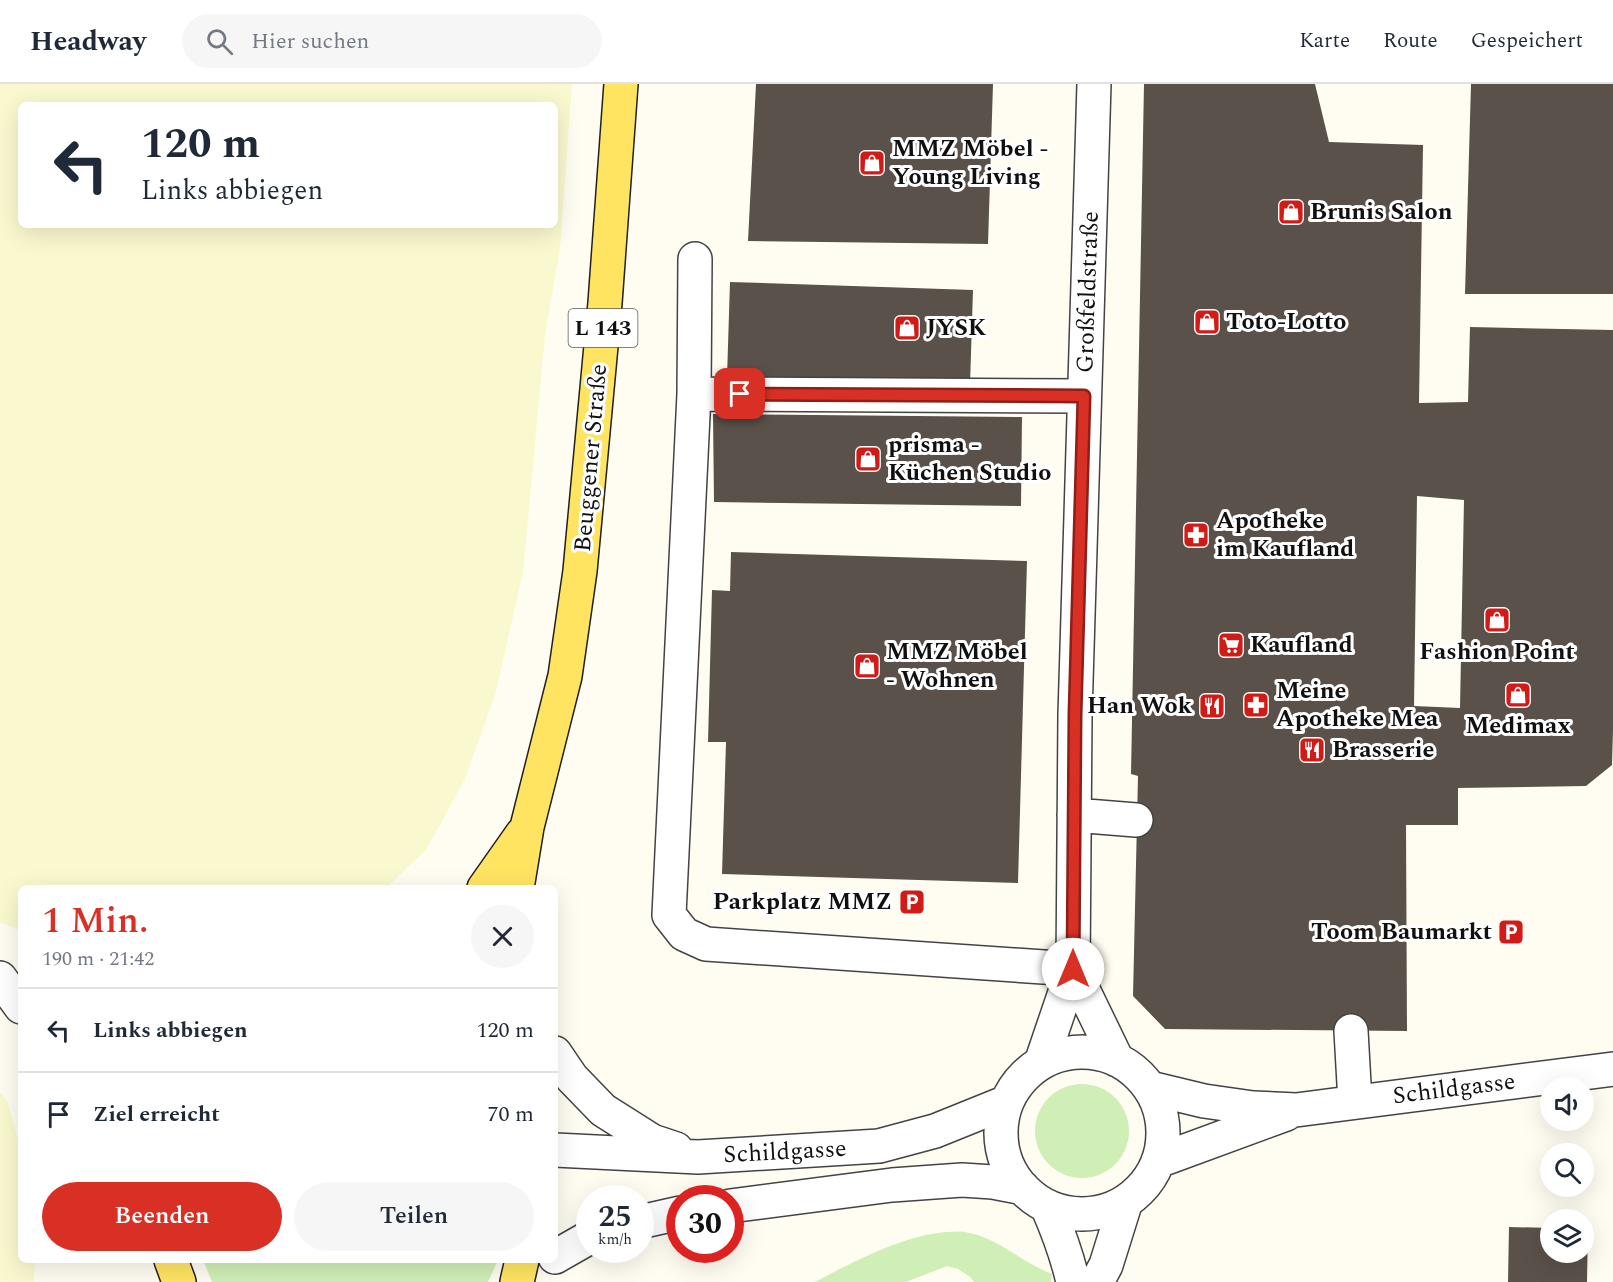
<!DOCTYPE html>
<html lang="de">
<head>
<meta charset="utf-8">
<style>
  :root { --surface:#fff; --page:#f6f6f7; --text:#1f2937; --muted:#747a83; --line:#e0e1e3; --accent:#d93025 }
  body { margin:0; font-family:Spectral,serif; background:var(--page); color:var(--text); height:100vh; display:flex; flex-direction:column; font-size:22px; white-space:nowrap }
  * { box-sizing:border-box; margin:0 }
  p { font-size:20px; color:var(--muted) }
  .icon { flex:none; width:33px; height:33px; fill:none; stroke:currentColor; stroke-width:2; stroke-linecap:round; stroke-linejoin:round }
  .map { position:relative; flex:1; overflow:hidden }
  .sheet { position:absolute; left:18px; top:801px; width:540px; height:378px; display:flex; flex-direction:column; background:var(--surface); border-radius:9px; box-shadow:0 6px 24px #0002 }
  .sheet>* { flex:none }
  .hud { position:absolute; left:18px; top:18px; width:540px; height:126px; border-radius:9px; box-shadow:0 6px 24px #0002; background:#fff; color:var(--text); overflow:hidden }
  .fabs { position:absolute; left:1540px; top:993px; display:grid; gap:12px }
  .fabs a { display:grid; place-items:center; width:54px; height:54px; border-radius:50%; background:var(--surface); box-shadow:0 6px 24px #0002; font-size:30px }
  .speed { position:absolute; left:576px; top:1101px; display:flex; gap:12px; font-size:30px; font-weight:700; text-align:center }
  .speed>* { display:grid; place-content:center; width:78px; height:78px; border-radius:50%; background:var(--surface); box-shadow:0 6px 24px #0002; line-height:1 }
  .speed small { font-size:15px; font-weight:400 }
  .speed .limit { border:9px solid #d22; background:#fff; color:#111 }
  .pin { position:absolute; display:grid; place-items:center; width:51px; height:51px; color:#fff; margin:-26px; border-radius:12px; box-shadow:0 3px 9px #0006 }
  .me { position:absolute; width:66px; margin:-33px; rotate:0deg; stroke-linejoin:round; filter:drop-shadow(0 0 4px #0008) }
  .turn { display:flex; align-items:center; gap:21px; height:126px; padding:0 24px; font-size:27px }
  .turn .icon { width:78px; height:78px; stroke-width:2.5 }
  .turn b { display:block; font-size:42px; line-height:51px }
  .round { display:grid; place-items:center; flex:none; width:63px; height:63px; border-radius:32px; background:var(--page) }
  .overview { display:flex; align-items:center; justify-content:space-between; height:102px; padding:0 24px }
  h1 { font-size:36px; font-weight:600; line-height:45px; color:var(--accent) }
  .cta { display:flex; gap:12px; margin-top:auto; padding:12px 24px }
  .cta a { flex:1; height:69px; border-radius:36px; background:var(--accent); color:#fff; font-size:24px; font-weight:600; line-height:69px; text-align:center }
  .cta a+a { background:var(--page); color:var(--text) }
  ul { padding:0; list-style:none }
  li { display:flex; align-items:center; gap:18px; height:84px; padding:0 24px; border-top:2px solid var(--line) }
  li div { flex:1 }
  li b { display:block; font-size:22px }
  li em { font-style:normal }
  header { display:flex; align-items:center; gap:36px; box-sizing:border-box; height:84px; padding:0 30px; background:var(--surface); border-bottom:2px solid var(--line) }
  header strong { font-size:28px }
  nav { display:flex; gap:33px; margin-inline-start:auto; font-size:21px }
  .search { width:420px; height:54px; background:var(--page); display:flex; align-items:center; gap:15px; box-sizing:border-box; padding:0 21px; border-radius:33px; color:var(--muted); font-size:22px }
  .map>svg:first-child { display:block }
</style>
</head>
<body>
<header>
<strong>Headway</strong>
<div class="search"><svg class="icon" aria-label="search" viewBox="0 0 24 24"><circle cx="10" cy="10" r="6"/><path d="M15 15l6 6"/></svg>Hier suchen</div>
<nav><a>Karte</a><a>Route</a><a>Gespeichert</a></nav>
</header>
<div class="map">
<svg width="1613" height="1198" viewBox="0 0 1613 1198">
  <rect width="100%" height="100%" fill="#fffdf2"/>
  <path fill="#f9f8ce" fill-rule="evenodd" d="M0,0H572L560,164L545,251L523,489L495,611L465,695L426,766L386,804H21V847L0,838ZM21,21H555V141H21Z
    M0,1008L7,1016L21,1066V1176H35L34,1198H0Z"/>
  <path fill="#d0efb6" d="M1035 1047a47 47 0 1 1 94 0a47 47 0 1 1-94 0Z
    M946,1148C952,1148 959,1147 965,1148C998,1153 1022,1179 1052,1190L1051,1198H974L970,1193L958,1185L947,1182L906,1198H815C853,1178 904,1151 946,1148Z
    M203,1176H498L488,1198H212Z"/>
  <path fill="#5a514a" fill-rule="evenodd" d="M756,0H993L988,160L748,157Z
    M1144,0H1315L1329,58L1423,61L1419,319L1468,318L1470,243L1613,246V646L1612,681L1586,702L1458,704V741H1406L1407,947L1165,945L1133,912L1138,692L1131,690ZM1417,412L1464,416L1460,624L1414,622Z
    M1471,0H1613V210H1465Z
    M730,198L973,206L970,301L727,293Z
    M713,330L1022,333L1021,422L714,418Z
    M731,468L1027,477L1018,799L722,790L726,658H708L712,506L730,507Z
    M1509,1143L1551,1144V1168H1584V1144H1588L1587,1198H1508Z"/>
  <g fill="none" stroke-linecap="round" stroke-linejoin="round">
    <defs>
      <path id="minor" d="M695,175L694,310L669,831L684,850L706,860L1073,885
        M694,310L1084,312
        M1074,731L1136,736
        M1073,885L1117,976
        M0,894L21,923
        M1351,947L1355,1018
        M1001 1049a81 81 0 1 1 162 0a81 81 0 1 1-162 0Z
        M555,969L572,994L603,1026L652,1057L676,1065
        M1041,979L1073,885L1075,631L1094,0
        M1150,1004L1204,1017L1253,1024L1296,1026L1613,985
        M555,1066L698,1073L879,1062L935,1047L1007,1018
        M1158,1077L1286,1030
        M730,1122L892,1101L962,1096L993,1098L1023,1104
        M1047,1122C1058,1147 1067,1171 1073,1198
        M640,1138L680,1129
        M555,1173L590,1153
        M1097,1198L1106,1181L1126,1117"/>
      <path id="major" d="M484,804L522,750
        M517,804L527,743L565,592L580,487L605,219L621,0
        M171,1176L179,1198
        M517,1198L522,1176"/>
    </defs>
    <use href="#minor" stroke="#434343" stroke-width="36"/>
    <use href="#major" stroke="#212121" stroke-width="36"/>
    <use href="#minor" stroke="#fff" stroke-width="33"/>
    <use href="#major" stroke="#ffe462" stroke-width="33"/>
  </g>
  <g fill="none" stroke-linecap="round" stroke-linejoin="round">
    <defs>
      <path id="route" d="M740,310L1084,312L1075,631L1073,885"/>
    </defs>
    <use href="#route" stroke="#8d1f18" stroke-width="15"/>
    <use href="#route" stroke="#d93025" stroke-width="10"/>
  </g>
  <defs>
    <symbol id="shop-square" viewBox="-11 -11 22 22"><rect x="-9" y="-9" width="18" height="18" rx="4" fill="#d11b17" stroke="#fff"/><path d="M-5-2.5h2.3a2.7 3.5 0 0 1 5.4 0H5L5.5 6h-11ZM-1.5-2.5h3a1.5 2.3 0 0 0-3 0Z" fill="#fff"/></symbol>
    <symbol id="pharmacy-square" viewBox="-11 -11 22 22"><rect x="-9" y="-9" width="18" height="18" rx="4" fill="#d11b17" stroke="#fff"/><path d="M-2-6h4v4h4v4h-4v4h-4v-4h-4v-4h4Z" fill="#fff"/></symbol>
    <symbol id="supermarket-square" viewBox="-11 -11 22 22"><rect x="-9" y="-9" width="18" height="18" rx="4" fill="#d11b17" stroke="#fff"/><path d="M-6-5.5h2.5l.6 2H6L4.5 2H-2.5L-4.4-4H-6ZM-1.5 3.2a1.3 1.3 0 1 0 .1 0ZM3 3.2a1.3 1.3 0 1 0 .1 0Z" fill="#fff"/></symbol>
    <symbol id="restaurant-square" viewBox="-11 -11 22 22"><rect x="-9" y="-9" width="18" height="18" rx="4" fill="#d11b17" stroke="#fff"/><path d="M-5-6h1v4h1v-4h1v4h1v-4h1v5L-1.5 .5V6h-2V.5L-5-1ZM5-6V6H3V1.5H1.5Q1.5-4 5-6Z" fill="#fff"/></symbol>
    <symbol id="parking-square" viewBox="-11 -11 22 22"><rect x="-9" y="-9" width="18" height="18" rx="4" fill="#d11b17" stroke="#fff"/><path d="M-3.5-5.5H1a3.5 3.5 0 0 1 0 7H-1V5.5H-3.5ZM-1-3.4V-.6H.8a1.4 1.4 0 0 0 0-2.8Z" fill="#fff"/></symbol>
  </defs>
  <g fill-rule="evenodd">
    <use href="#shop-square" x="857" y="64" width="30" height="30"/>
    <use href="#shop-square" x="1276" y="113" width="30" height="30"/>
    <use href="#shop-square" x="1192" y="223" width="30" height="30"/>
    <use href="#shop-square" x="892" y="229" width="30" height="30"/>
    <use href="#shop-square" x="853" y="360" width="30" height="30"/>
    <use href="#pharmacy-square" x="1181" y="436" width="30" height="30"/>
    <use href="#shop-square" x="1482" y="521" width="30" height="30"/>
    <use href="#supermarket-square" x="1216" y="546" width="30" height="30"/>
    <use href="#shop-square" x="852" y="567" width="30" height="30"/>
    <use href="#shop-square" x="1503" y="596" width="30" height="30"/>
    <use href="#pharmacy-square" x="1241" y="606" width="30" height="30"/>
    <use href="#restaurant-square" x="1197" y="607" width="30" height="30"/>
    <use href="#restaurant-square" x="1297" y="651" width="30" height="30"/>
    <use href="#parking-square" x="897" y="803" width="30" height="30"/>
    <use href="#parking-square" x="1496" y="833" width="30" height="30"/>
  </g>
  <g text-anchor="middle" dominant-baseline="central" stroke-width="6" stroke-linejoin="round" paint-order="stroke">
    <rect fill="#fff" stroke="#585858" stroke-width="1.5" x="568.5" y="225" width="69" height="38" rx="4.5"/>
    <g font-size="22" font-weight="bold" fill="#101010">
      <text x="603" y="244">L 143</text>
    </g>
    <g font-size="24" font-weight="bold" fill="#101010" stroke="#fff" text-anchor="start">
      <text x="892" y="65">MMZ Möbel -<tspan x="892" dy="28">Young Living</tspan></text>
      <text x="1310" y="128">Brunis Salon</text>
      <text x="1226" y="238">Toto-Lotto</text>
      <text x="926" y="244">JYSK</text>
      <text x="888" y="361">prisma -<tspan x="888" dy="28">Küchen Studio</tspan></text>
      <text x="1216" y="437">Apotheke<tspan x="1216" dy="28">im Kaufland</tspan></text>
      <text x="1250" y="561">Kaufland</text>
      <text x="886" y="568">MMZ Möbel<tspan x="886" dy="28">- Wohnen</tspan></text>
      <text x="1497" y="568" text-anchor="middle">Fashion Point</text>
      <text x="1276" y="607">Meine<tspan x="1276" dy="28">Apotheke Mea</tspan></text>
      <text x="1192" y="622" text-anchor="end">Han Wok</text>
      <text x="1518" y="642" text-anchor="middle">Medimax</text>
      <text x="1332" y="666">Brasserie</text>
      <text x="892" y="818" text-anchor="end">Parkplatz MMZ</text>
      <text x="1492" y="848" text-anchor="end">Toom Baumarkt</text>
    </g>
    <g font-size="24" fill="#101010" stroke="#fff">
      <text transform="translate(1088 208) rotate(-88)">Großfeldstraße</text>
      <text transform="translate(591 374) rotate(-85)">Beuggener Straße</text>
      <text transform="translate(1454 1005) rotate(-7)">Schildgasse</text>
      <text transform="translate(785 1068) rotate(-3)">Schildgasse</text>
    </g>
  </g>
</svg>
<div class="fabs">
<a><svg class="icon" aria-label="sound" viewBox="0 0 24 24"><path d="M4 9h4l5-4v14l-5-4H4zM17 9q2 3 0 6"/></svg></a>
<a><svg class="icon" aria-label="search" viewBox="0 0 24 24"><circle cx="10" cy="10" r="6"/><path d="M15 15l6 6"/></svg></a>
<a><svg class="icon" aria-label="layers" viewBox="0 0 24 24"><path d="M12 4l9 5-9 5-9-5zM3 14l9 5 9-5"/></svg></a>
</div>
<div class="speed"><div>25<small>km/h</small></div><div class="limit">30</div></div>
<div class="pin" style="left:740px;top:310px;background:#d93025"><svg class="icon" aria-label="arrive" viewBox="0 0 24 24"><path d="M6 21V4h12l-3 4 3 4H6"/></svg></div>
<svg class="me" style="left:1073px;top:885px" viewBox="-20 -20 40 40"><circle r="19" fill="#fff"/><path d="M0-13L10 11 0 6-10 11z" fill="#d93025"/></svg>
<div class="hud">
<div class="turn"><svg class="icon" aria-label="left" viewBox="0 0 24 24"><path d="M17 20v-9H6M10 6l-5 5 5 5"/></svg><div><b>120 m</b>Links abbiegen</div></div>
</div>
<section class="sheet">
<div class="overview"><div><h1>1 Min.</h1><p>190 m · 21:42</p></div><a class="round"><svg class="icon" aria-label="close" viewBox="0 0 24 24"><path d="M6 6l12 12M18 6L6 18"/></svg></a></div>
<ul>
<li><svg class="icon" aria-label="left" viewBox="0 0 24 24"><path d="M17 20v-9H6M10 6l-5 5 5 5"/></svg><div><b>Links abbiegen</b></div><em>120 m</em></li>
<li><svg class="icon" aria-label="arrive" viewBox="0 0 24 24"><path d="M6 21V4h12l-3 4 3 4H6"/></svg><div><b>Ziel erreicht</b></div><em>70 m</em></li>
</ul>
<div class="cta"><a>Beenden</a><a>Teilen</a></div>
</section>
</div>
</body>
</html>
